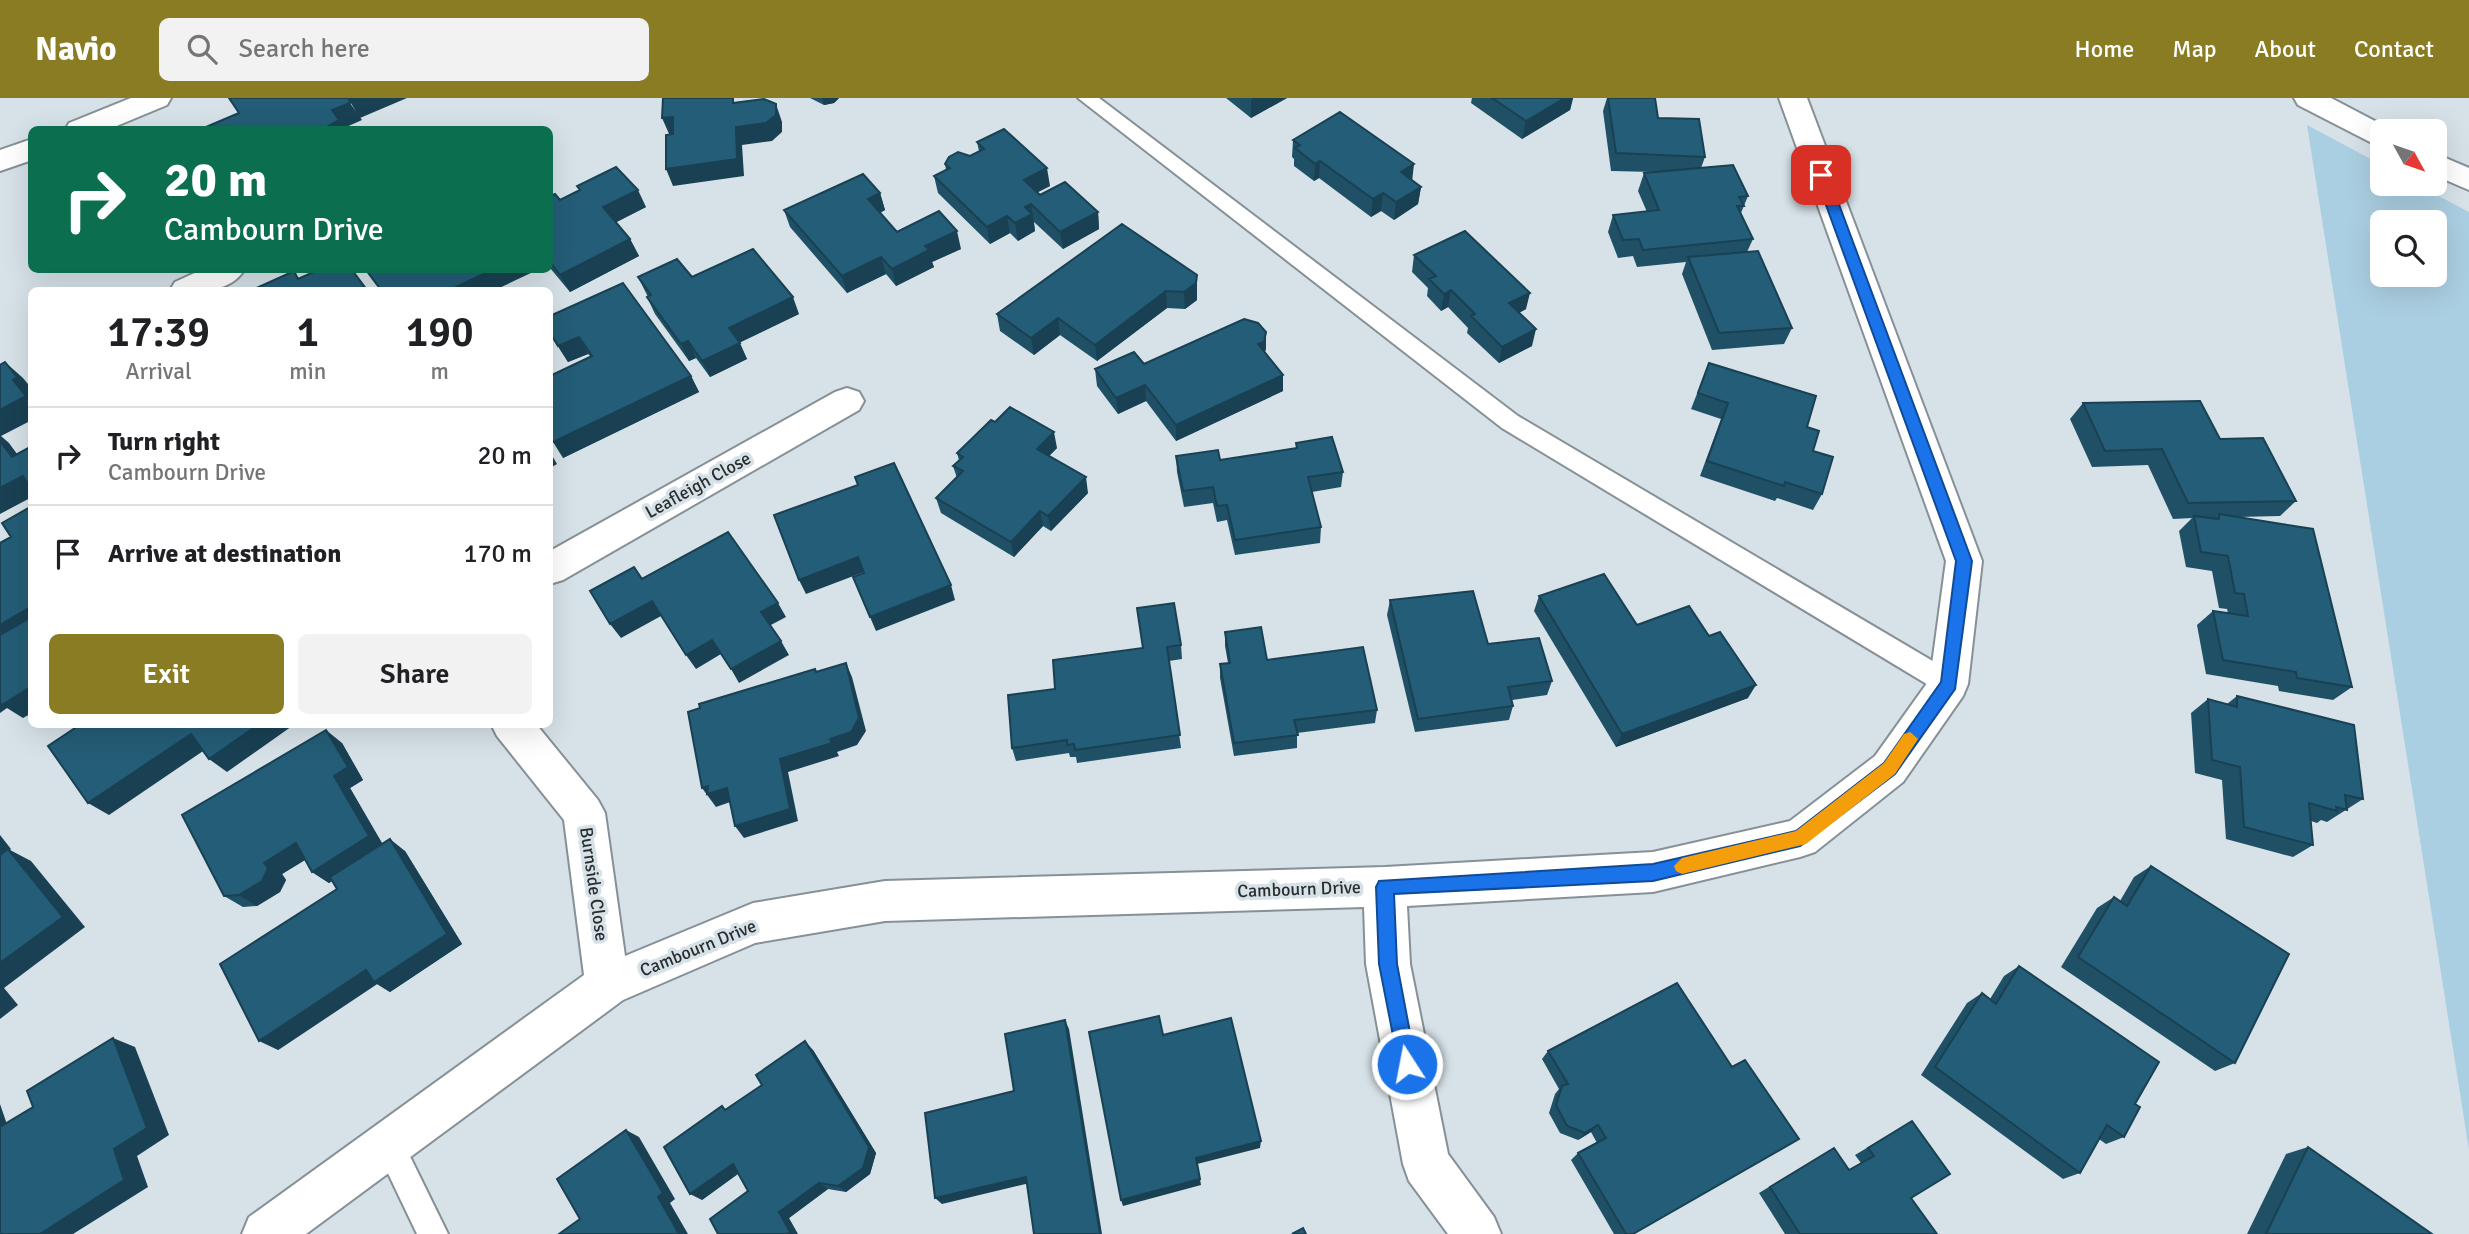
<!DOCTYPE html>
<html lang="en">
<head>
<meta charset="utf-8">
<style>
  :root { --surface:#fff; --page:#f2f2f2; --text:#202124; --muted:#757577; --line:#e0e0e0; --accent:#897c22 }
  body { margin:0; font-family:Signika,sans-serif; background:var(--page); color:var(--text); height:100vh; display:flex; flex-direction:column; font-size:26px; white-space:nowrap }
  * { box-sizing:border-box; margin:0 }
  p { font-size:23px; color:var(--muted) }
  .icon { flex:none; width:38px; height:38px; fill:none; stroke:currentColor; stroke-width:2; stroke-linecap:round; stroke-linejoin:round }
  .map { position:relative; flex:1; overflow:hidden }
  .drawer { position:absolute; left:28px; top:189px; width:525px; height:441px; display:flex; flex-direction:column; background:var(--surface); border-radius:10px; box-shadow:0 7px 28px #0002 }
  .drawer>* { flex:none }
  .hud { position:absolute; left:28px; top:28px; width:525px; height:147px; border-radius:10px; box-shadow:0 7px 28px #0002; background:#0b6e4f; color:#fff; overflow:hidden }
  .needle { width:46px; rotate:130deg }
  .tools { position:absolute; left:2370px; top:21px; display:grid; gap:14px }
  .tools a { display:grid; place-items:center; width:77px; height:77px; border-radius:10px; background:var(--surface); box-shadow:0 7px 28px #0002; font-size:35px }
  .pin { position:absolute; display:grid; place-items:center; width:60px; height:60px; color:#fff; margin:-30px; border-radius:14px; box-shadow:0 4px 10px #0006 }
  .me { position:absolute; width:77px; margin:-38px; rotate:349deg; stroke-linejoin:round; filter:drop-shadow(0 0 5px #0008) }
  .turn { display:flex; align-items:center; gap:24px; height:147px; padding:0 21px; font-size:32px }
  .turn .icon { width:91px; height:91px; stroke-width:2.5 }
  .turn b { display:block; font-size:49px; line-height:60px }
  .eta { display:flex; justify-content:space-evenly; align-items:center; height:119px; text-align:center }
  .eta b { font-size:42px; font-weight:600; line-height:49px }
  .primary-button { display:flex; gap:14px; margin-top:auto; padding:14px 21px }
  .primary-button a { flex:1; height:80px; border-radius:10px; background:var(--accent); color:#fff; font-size:28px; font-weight:600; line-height:80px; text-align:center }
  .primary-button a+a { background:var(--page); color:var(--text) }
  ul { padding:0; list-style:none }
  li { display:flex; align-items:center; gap:21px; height:98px; padding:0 21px; border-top:2px solid var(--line) }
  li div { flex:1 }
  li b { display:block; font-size:26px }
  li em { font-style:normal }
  header { display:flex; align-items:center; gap:42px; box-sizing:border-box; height:98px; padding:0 35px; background:var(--accent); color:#fff }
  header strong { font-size:33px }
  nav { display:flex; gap:38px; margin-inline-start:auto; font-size:24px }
  .search { width:490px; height:63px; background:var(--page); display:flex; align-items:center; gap:18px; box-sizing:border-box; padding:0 24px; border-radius:10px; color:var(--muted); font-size:26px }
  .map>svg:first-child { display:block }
</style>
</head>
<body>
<header>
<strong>Navio</strong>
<div class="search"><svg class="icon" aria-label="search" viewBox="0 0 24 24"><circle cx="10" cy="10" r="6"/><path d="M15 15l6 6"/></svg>Search here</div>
<nav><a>Home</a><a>Map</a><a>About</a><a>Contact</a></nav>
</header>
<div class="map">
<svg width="2469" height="1136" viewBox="0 0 2469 1136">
  <rect width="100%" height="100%" fill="#d6e2e8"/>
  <path fill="#abcfe2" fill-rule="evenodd" d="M2307,27L2382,67V86H2416L2469,114V1052ZM2382,124H2434V177H2382Z"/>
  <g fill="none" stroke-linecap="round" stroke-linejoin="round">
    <defs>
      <path id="service" d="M1078,0H1099L1518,318L1958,578L1961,586L1958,594L1949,597L1940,594L1502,330Z
        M389,1031L399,1036L448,1136H417L374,1046L379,1036Z"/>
      <path id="minor" d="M131,0H171L167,7L107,32H65L69,25Z
        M1779,0H1807L1982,463L1968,586L1963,598L1903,684L1815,754L1800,759L1653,794L1407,808L1410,866L1448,1056L1494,1119L1501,1136H1448L1409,1083L1403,1066L1366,866L1364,809L885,823L755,845L623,902L306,1136H242L249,1119L584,877L564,722L497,638L491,626H536L598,702L605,715L625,858L753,805L885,783L1385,769L1653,754L1790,723L1875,658L1930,581L1946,463Z
        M2294,0H2331L2394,33H2382V48L2372,45L2298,7Z
        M32,41V62L0,73V52Z
        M2434,55L2469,70V92L2434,77Z
        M201,172H244C229,197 195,192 170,192L175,184Z
        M847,290L859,294L864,303L859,312L563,482L550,486V453L835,294Z"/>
    </defs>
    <use href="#service" stroke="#869096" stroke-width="4"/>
    <use href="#minor" stroke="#869096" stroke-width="4"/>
    <use href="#service" fill="#fff" fill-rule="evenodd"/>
    <use href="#minor" fill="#fff" fill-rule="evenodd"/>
  </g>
  <path fill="#1f5066" d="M810,0H839L834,5L824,7Z
    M1226,0H1287L1251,20Z
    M1472,0H1573L1570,12L1522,41L1471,5Z
    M1607,0H1655L1658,20L1705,59L1701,70L1748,98L1741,115L1753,141L1747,154L1792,230L1784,246L1712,252L1682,176L1686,164L1637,169L1633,158L1618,160L1608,134L1613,117L1647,114L1638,93L1644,75L1655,74L1611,73L1603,13Z
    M1293,42L1412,82L1421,89L1418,106L1394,122L1381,113L1371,119L1319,80L1314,83L1294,68V61L1292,59Z
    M977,44L1050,88L1037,94L1040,97L1098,114L1099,131L1063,151L1034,124L1035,133L1018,143L1010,135L990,146L938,95L934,78L946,72L945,66L970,58L979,53Z
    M577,88L646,109L616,124L630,141L639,158L570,194L550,170V98L560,102L579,92Z
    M880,95L885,112L880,115L897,134L961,151L932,164L934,169L896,188L886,176L847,195L790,129L784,112Z
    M1414,157L1526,211L1519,215L1532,248L1499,265L1467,235L1468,230L1448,209L1441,213L1427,198L1428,190L1412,174Z
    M1197,177V202L1185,211L1167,210L1097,263L1060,237L1034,257L1000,233L997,216Z
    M638,179H692L799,216L739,245L747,261L710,279L696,260L689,263L655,216L647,199H648Z
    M550,218L691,278L699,294L563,360L590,258L588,256L568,264L550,236Z
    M1266,234L1265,255L1283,293L1176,343L1146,303L1118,316L1097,288L1095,271L1144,266Z
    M1709,265L1813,353L1822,396L1813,412L1777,400L1775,403L1700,378L1721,321L1691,311Z
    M2083,305L2220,341L2296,403L2280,418L2238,419L2352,589L2333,602L2279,593L2278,588L2206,576L2197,527L2213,513L2228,515L2227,511L2219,510L2212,473L2186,469L2179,433L2192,420L2173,421L2148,367L2092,369L2070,321Z
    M1296,345L1343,374L1341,389L1312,394L1321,429L1320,445L1235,457L1227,422L1217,424L1213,405L1184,409L1177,374L1176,358L1220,362L1296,351Z
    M1057,350L1049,358L1088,395L1051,433L1043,428L1014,459L941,415L936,400L957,380L953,368L959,362L957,355Z
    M1539,498L1637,527L1748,600L1616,649L1534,513Z
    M1390,502L1488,546L1552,583L1547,597L1512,602L1513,608L1509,622L1415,634L1387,517Z
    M1225,534L1267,562L1377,612L1375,625L1297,635V650L1234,658L1220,580V566L1228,565L1225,548Z
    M1181,547L1182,561L1169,563L1181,650L1077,665L1076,659H1070L1069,655L1016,663L1012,650L1055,591L1053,562Z
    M2237,598L2363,701L2327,724L2321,722L2317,725L2311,723L2313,747L2293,759L2226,741L2222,682L2195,675L2191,615L2208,601L2227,606Z
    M342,645L363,682L350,690L382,746L405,753L462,846L390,894L377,886L278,952L337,791L332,783L329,785L312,774L305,762L282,776L286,782L280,794L257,808L243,809L224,798Z
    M2151,768L2235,965L2215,973L2061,869L2097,810L2114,799L2120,803L2134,779Z
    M2019,868L2135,1006L2124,1039L2106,1046L2099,1041L2080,1075L2063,1081L1921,977L1967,905L1982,895L1990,901L2004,878Z
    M1677,885L1633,1136H1614L1571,1062L1578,1055L1597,1045L1591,1034L1578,1042L1560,1035L1549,1015L1555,996L1559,991L1542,961L1548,953Z
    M813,952L876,1055L870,1076L846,1094L828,1091L789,1120L748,1093L738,1076L702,1102L727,1011Z
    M1912,1023L1911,1100L1937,1136H1785L1759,1095L1822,1057L1849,1072L1861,1065L1855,1057Z
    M2308,1049L2432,1136H2247L2286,1056Z"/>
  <path fill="#194153" d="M354,0H407L360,20L349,2Z
    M822,0H839L834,5L824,7Z
    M1254,0H1287L1251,20V2Z
    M1565,0H1573L1570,12L1522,41L1526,23Z
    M350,5L362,22L344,30L345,32H321L332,12Z
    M776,6L782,24V34L772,43L742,47L744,78L673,88L666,71Z
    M673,19L680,36L670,38L662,20Z
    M1320,63L1319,80L1314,83L1315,66Z
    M1414,66L1412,84L1401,74Z
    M1047,70L1050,88L1027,100L1024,82Z
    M1421,89L1418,106L1394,122L1396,104Z
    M638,92L646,109L611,127L603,109Z
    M880,95L885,112L873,118L868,101Z
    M1383,95L1381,113L1371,119L1373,101Z
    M1031,106L1035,133L1018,143L1015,125L1025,109Z
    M1098,114L1099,131L1063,151L1060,134Z
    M1007,118L1010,135L990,146L987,129Z
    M957,133L961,151L932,164L934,169L896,188L892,171L925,148Z
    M630,141L639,158L570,194L560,177Z
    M881,159L886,176L847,195L842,178Z
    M492,172H531L533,174L495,192H450Z
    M1197,177V202L1185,211L1184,194Z
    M1451,192L1448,209L1441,213L1444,196Z
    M1166,193L1167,210L1097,263L1095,247Z
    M1530,195L1526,211L1505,222L1509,205Z
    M793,199L799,216L736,246L729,230Z
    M1058,220L1060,237L1034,257L1031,240Z
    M1536,231L1532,248L1499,265L1502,249Z
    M1266,234V251L1263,260L1258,246Z
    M579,239L588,256L568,264L558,248Z
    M688,243L696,260L689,263L681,246Z
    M740,245L747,261L710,279L702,263Z
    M5,264L23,280L32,291V322L1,338L9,345L31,375L12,359L0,343V312Z
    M1283,277V293L1176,343V327Z
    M691,278L699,294L563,360L553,344Z
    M1145,287L1146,303L1118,316L1116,300Z
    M1054,334L1057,350L1040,367L1037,351Z
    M550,354L557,366L550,370Z
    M23,378L32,385V399L0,416V390Z
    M1086,379L1088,395L1051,433L1048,418Z
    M1040,413L1043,428L1014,459L1011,444Z
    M858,459L864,474L806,496L799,482Z
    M951,487L955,502L876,533L870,519Z
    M652,503L661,518L621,540L610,526Z
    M778,505L786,519L769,528L761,514Z
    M32,508V534L0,553V527Z
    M712,542L721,556L696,571L686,557Z
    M781,543L789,557L739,585L731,571Z
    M846,565L852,579L866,633L857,647L837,654L839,658L788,674L798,723L744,740L735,728L780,661L830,641Z
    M1756,587L1748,600L1616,649L1622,636Z
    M27,591L32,594V615L23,620L7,610L0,615V597Z
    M259,626H295L227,674L209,661Z
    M326,632L342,645L363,682L350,690L385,750L329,785L312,774L334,678Z
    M191,636L209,649L109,717L88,705Z
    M708,688L727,690L736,702L716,709L702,690Z
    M0,737L11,751L10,752L31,763L85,829L4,890L18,907L0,921Z
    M390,741L405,753L462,846L390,894L377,886L278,952L259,943Z
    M296,745L313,757L282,776L286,782L280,794L257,808L239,797L264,765Z
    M1065,922L1069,931L1102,1136H1100Z
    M113,940L135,949L169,1037L137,1058L148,1089L73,1136H40L114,1051Z
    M805,943L813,952L876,1055L870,1076L846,1094L838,1088Z
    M0,1006L13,1044L0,1040Z
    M1598,1027L1591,1034L1578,1042L1585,1035Z
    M626,1032L639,1039L675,1101L670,1105L688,1136H679L658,1099Z
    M1261,1043L1260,1050L1197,1066L1196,1060Z
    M733,1066L743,1072L702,1102L690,1096Z
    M1026,1079L1030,1085L942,1106L935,1100Z
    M1200,1081L1201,1087L1123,1108L1121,1102Z
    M819,1085L828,1091L789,1120L798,1136H787L779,1114Z"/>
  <path fill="#245d77" stroke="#194153" stroke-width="2" d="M229,0H354L349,2L350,5L332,12L339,22L321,32H199L239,15Z
    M663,0H733V5L764,1L776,6V17L766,25L736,29L737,61L666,71V37L673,36V19L662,20Z
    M1492,0H1565L1526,23Z
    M1608,0H1655L1658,20L1699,21L1705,59L1616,55Z
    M1340,14L1414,66L1401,74L1421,89L1396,104L1383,95L1373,101L1320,63L1315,66L1295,50L1300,47L1293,42Z
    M1004,31L1047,70L1024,82L1040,97L1065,84L1098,114L1060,134L1031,106L1025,109L1032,116L1015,125L1007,118L987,129L934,78L950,70L945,66L949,59L958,54L970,58L984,51L977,44Z
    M1733,67L1748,98L1739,99L1744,108H1737L1753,141L1643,152L1639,141L1623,142L1613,117L1659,112L1644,75Z
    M616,69L638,92L603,109L630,141L560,177L550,164V98L555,96L560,102L580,92L577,88Z
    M863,76L880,95L868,101L897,134L939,113L957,133L925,148L929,152L892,171L881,159L842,178L784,112Z
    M1122,126L1197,177L1196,185L1184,194L1166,193L1095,247L1058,220L1031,240L997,216Z
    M1465,133L1530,195L1509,205L1536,231L1502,249L1471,218L1475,216L1451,192L1444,196L1429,181L1436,178L1414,157Z
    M753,151L793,199L729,230L740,245L702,263L688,243L681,246L647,199L651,197L638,179L677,161L692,179Z
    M1758,153L1792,230L1719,235L1688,159Z
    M318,172H352L367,192H252L294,173L298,181Z
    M366,172H492L450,192H381Z
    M623,185L691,278L553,344L550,340V278L592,258L579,239L558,248L550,235V218Z
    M1244,221L1258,225L1266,234L1264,244L1258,246L1283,277L1176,327L1145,287L1116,300L1095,271L1134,254L1144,266Z
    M5,264L17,279L13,282L26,298L0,312V267Z
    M1709,265L1816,298L1807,329L1819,333L1813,353L1833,359L1822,396L1785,384L1784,388L1707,363L1728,305L1698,295Z
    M2200,303L2220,341L2263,340L2296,403L2188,405L2162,351L2105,353L2083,305Z
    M1010,309L1054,334L1037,351L1086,379L1048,418L1040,413L1011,444L936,400L963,373L953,368L963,359L957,355L991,322L995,324Z
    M1332,339L1343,374L1308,379L1321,429L1235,442L1227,407L1217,408L1213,389L1183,393L1176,358L1218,352L1220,362L1297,350L1296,345Z
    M0,343L12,359L32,348V388L30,389L23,378L0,390Z
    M894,365L951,487L870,519L853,479L864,475L858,459L799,482L774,417L858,387L855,379Z
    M32,408V508L0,527V445L11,439L2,425Z
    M2219,416L2313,431L2352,589L2297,580L2296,574L2223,562L2213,513L2248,518L2244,496L2235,495L2228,458L2201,454L2194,418L2219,421Z
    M728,434L778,505L761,514L781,543L731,571L712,542L686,557L652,503L610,526L590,493L634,469L642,481Z
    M1604,476L1637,527L1689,508L1709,538L1720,534L1756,587L1622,636L1539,498Z
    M1473,493L1488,546L1539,540L1552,583L1508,589L1513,608L1418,621L1390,502Z
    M1174,505L1181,547L1167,549L1180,637L1075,652L1074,646L1067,647V642L1012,650L1008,597L1055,591L1053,562L1143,550L1137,510Z
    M32,519V598L27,591L2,607L0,604V537Z
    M1261,529L1267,562L1363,549L1377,612L1294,622L1298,637L1234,645L1220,566L1230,565L1225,534Z
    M846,565L859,620L851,634L830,641L832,645L780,661L790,711L735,728L727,690L707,696L708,688L702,690L688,614L700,610L699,606L815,571L816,574Z
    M2237,598L2354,627L2363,701L2345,697L2347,712L2336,709L2337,713L2309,705L2313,747L2244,729L2240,669L2212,662L2208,601L2237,609Z
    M81,626H259L209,661L191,636L88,705L48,648Z
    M326,632L348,669L334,678L369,738L312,774L296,745L264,765L268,770L262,783L239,797L224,798L182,717Z
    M390,741L447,836L374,884L366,872L259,943L220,866L337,791L330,779Z
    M8,751L63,819L0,865V757Z
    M2151,768L2289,856L2235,965L2078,859L2114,799L2127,808Z
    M2019,868L2159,964L2135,1006L2140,1009L2124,1039L2107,1027L2080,1075L1935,969L1982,895L1996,906Z
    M1677,885L1732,969L1745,962L1799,1041L1633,1136H1626L1578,1055L1606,1040L1598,1027L1585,1035L1567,1028L1556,1007L1562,988L1568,986L1548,953Z
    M1159,918L1163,937L1231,920L1261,1043L1196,1060L1200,1081L1121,1102L1089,934Z
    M1065,922L1100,1136H1034L1026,1079L935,1100L925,1015L1014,993L1005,936Z
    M113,940L147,1030L114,1051L124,1082L40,1136H0V1029L33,1009L27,993Z
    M805,943L869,1049L863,1070L838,1088L819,1085L779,1114L790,1134L787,1136H718L710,1121L748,1093L733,1066L690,1096L664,1049L722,1008L725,1012L762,987L756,977Z
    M1912,1023L1950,1076L1911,1100L1937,1136H1800L1770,1089L1834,1050L1849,1072L1874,1058L1868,1050Z
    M626,1032L663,1095L658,1099L679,1136H559L580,1121L557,1081Z
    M2308,1049L2432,1136H2266Z
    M1303,1130L1306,1136H1292Z"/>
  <path fill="#1a73e8" stroke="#114b97" stroke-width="2" d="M1821,73L1828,77L1972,463L1955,591L1895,676L1800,748L1653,783L1394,796L1397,866L1416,966L1414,973L1407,976L1400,973L1379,866L1376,789L1379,783L1653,766L1796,733L1884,665L1941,584L1956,463L1815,77Z"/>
  <path fill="#f59e0b" d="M1910,634L1918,641L1895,676L1806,746L1682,776L1676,773L1674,768L1682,760L1796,733L1884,665L1904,636Z"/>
  <g text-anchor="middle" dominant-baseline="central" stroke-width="7" stroke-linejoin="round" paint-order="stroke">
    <g font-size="18" fill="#292d2f" stroke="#d6e2e8">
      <text transform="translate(698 387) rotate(-29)">Leafleigh Close</text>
      <text transform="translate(594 786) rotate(82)">Burnside Close</text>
      <text transform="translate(1299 791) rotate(-2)">Cambourn Drive</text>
      <text transform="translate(698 850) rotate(-22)">Cambourn Drive</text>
    </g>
  </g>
</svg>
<div class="tools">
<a><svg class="needle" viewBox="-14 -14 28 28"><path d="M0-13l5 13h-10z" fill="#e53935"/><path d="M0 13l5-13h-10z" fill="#757577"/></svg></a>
<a><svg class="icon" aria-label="search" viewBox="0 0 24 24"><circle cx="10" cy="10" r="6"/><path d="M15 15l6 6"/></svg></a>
</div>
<div class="pin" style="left:1821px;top:77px;background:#d93025"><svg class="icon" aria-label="arrive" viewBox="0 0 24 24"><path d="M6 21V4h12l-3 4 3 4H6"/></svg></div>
<svg class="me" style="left:1407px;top:966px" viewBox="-20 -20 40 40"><circle r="17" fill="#1a73e8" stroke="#fff" stroke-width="3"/><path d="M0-11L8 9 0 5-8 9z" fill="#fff"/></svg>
<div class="hud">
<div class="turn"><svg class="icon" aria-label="right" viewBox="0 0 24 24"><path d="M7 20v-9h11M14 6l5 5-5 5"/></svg><div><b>20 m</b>Cambourn Drive</div></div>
</div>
<section class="drawer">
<div class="eta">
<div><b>17:39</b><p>Arrival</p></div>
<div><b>1</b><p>min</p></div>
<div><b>190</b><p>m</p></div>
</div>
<ul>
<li><svg class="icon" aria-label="right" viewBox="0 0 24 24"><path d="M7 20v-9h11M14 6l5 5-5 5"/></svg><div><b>Turn right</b><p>Cambourn Drive</p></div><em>20 m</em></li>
<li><svg class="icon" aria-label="arrive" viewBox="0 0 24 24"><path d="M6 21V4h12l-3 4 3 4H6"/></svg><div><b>Arrive at destination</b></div><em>170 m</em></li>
</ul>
<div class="primary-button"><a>Exit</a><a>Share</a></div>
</section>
</div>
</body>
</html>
